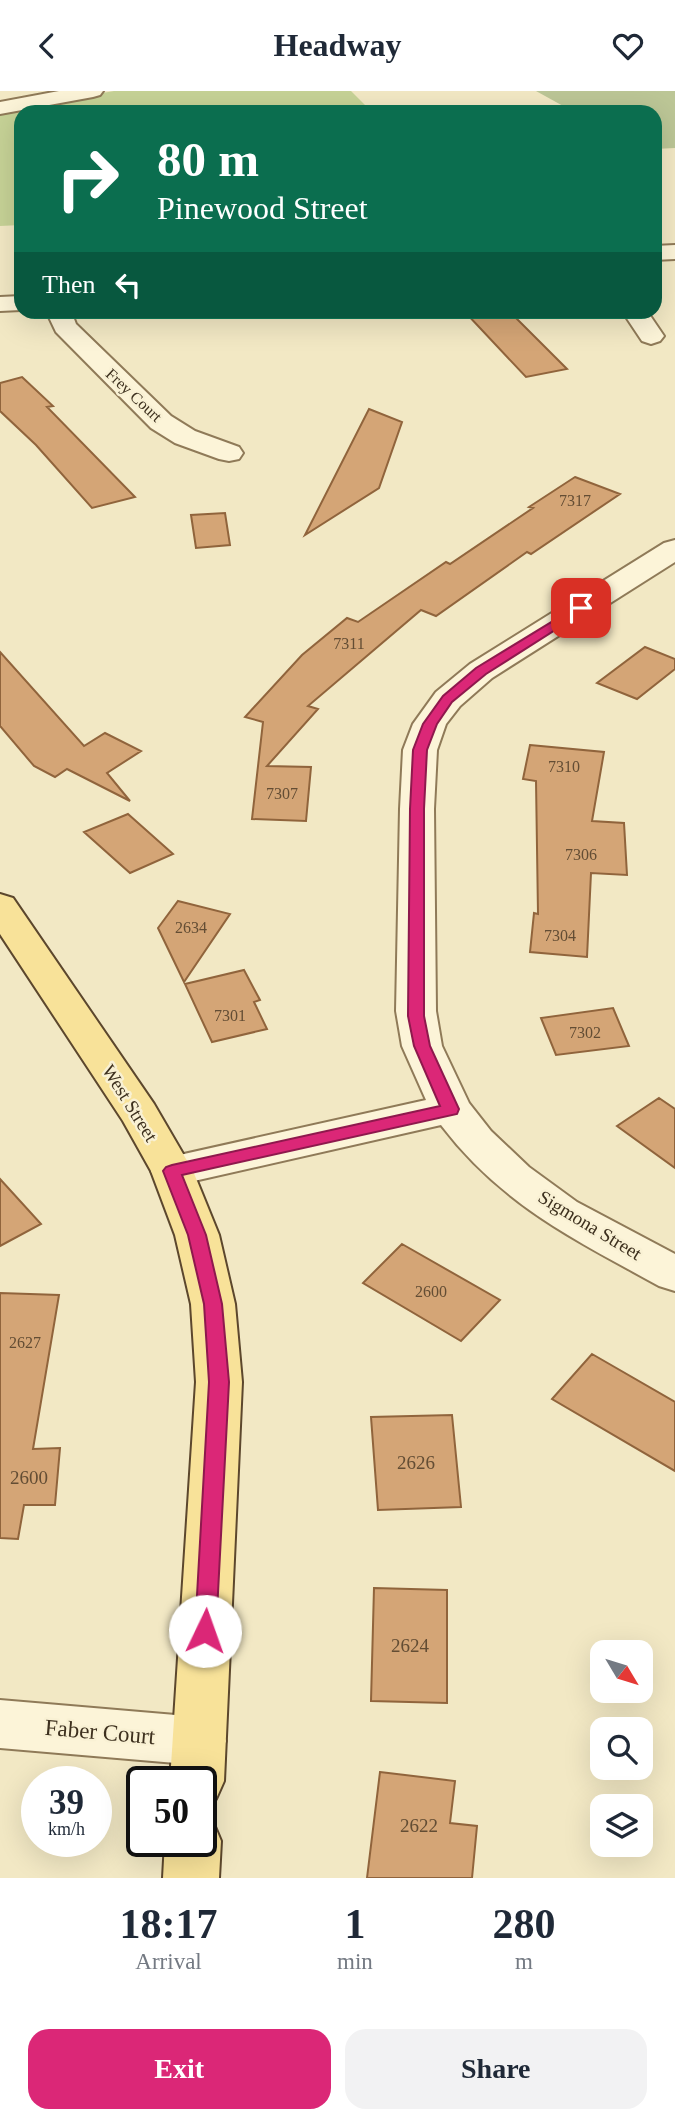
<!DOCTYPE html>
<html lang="en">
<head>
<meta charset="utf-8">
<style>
  :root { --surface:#fff; --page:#f2f2f3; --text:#1f2937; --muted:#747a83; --accent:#db2777 }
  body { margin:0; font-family:"Times New Roman",serif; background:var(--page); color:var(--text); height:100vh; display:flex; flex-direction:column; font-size:26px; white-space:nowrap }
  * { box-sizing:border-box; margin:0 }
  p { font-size:23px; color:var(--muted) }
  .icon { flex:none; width:38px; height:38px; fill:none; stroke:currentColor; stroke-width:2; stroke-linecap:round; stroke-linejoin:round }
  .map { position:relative; height:1787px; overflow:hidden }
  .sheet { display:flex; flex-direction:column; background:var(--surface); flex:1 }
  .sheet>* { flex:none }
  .guide { position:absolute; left:14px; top:14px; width:648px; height:214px; border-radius:21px; box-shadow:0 7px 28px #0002; background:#0b6e4f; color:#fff; overflow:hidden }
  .needle { width:46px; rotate:128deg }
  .controls { position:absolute; left:590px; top:1549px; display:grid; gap:14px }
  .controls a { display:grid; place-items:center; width:63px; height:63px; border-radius:14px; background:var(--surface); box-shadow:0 7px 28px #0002; font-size:35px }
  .speed { position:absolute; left:21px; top:1675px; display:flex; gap:14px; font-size:35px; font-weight:700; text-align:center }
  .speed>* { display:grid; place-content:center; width:91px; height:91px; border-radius:50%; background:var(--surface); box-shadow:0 7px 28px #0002; line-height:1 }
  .speed small { font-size:18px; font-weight:400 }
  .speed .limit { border:4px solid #111; border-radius:10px; background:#fff; color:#111 }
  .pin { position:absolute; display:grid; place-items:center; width:60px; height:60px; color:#fff; margin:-30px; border-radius:14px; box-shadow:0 4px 10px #0006 }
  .me { position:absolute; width:77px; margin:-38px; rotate:3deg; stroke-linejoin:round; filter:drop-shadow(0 0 5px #0008) }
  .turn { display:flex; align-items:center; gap:24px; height:147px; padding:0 28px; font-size:32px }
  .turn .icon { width:91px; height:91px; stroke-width:2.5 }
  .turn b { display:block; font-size:49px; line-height:60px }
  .then { display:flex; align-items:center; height:66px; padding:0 28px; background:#0003; gap:14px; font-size:26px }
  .eta { display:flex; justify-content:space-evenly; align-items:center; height:119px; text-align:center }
  .eta b { font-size:42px; font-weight:700; line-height:49px }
  .action { display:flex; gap:14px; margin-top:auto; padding:14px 28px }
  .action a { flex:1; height:80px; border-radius:21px; background:var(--accent); color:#fff; font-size:28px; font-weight:700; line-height:80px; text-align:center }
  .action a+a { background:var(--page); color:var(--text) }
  header { display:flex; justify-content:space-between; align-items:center; height:91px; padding:0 28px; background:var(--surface); font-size:32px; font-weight:700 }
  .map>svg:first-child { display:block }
</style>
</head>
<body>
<header><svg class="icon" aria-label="back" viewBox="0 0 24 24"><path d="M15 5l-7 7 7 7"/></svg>Headway<svg class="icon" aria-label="heart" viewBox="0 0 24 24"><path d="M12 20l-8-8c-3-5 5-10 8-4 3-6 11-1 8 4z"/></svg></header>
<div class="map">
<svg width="675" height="1787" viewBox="0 0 675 1787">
  <rect width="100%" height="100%" fill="#f2e8c4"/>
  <path fill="#c6d296" d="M114,0H351L372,21H21V134L0,135V20Z"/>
  <path fill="#bcc696" d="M536,0H675V57L655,58L654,21H574Z"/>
  <path fill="#d4a576" stroke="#90643c" stroke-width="2" d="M464,220H509L567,278L526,286Z
    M22,286L53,315L47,316L135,406L92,417L36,354L0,320V292Z
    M369,318L402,331L379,397L305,444Z
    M575,386L620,403L531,463L527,461L436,525L421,519L308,615L318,618L267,675L311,676L306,730L252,728L263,631L245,626L302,564L347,527L358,531L446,471L450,473L533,417L529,416Z
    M225,422L230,454L196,457L191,424Z
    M645,556L675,568V578L637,608L597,592Z
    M0,561L84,655L105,642L141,660L107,682L130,710L67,678L55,686L34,675L0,635Z
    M530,654L604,661L592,730L624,732L627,784L591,782L587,866L530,861L534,822L538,823L536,690L523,688Z
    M128,723L173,763L130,782L84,741Z
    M178,810L230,823L184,891L158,837Z
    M244,879L260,909L254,911L267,938L212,951L185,893Z
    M613,917L629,955L556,964L541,927Z
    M659,1007L675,1018V1077L617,1035Z
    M0,1088L41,1133L0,1155Z
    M402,1153L500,1209L461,1250L363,1192Z
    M0,1202L59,1204L33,1358L60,1357L55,1414H24L18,1448L0,1447Z
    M592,1263L675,1311V1380L552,1308Z
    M452,1324L461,1416L378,1419L371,1326Z
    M374,1497L447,1499V1612L371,1610Z
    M380,1681L455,1690L450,1732L477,1735L472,1787H367Z"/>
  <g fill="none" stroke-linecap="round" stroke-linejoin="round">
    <defs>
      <path id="minor" d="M59,0H103L100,4L93,6L0,23V11Z
        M675,154V168L654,169V155Z
        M21,205V219L0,220V206Z
        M46,220H71L76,233L171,325L195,340L239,356L243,362L239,368L229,370L219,368L175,352L151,337L56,241Z
        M622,220H647L664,245L660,250L651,253L642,250Z
        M675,449V471L492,587L460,615L446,633L437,659L434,718L436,920L442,955L469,1012L491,1040L529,1076L577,1111L675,1163V1200L659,1195C574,1148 502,1114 441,1034L172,1095L157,1091L151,1080L157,1069L426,1009L402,955L396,920L400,718L403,659L413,633L436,601L470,573L664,452Z
        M0,1609L199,1626L218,1633L226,1650L218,1667L199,1674L0,1657Z"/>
      <path id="major" d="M0,803L13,807L154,1013L193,1080L219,1144L235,1213L242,1291L224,1690L216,1708L201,1714V1690H170L196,1291L191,1213L175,1144L151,1080L123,1030L0,843Z
        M201,1727L213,1731L221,1750L219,1787H163L165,1750H201Z"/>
    </defs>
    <use href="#minor" stroke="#8f7a58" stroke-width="4"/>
    <use href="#major" stroke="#5c472d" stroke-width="4"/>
    <use href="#minor" fill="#fcf4d8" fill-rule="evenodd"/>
    <use href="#major" fill="#f8e299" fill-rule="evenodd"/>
  </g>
  <path fill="#db2777" stroke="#8e194d" stroke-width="2" d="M581,513L585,515V520L486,583L452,611L437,633L427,659L424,718V925L430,955L459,1018L457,1023L182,1084L206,1144L222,1213L229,1291L216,1540L213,1546L205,1549L198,1546L195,1540L209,1291L204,1213L188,1144L163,1080L166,1076L172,1074L440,1015L414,955L408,925L410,718L413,659L423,633L443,605L476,577Z"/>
  <g text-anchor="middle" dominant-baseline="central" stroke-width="5" stroke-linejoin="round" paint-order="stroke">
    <g font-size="16" fill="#3d301e" stroke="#f9f1d4">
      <text transform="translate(134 304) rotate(43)">Frey Court</text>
    </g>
    <g font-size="16" fill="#634d34">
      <text x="575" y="409">7317</text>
      <text x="349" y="552">7311</text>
      <text x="564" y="675">7310</text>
      <text x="282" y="702">7307</text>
      <text x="581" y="763">7306</text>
      <text x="191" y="836">2634</text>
      <text x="560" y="844">7304</text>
      <text x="230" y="924">7301</text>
      <text x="585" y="941">7302</text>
      <text x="431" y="1200">2600</text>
      <text x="25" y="1251">2627</text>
    </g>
    <g font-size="19" fill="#3d301e" stroke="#f9f1d4">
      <text transform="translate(130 1012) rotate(58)">West Street</text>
      <text transform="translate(590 1134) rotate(31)">Sigmona Street</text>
    </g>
    <g font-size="19" fill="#634d34">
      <text x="416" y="1371">2626</text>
      <text x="29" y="1386">2600</text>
      <text x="410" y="1554">2624</text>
      <text x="419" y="1734">2622</text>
    </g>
    <g font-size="23" fill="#3d301e" stroke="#f9f1d4">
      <text transform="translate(100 1641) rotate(5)">Faber Court</text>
    </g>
  </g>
</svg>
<div class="controls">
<a><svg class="needle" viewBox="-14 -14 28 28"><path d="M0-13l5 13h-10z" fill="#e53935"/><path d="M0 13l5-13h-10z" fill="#747a83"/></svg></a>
<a><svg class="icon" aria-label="search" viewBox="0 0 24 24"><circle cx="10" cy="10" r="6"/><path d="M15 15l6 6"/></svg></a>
<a><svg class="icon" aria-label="layers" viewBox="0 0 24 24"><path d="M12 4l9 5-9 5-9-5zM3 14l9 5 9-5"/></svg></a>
</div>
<div class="speed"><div>39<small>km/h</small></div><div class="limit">50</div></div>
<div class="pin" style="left:581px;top:517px;background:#d93025"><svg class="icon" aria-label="arrive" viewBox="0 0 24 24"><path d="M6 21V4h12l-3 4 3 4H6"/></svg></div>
<svg class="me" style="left:205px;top:1540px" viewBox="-20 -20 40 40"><circle r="19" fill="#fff"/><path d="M0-13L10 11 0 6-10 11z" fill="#db2777"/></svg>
<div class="guide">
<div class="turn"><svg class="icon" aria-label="right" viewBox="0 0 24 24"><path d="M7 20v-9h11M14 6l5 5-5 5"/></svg><div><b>80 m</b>Pinewood Street</div></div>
<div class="then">Then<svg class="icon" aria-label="left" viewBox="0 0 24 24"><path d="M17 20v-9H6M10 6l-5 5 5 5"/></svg></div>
</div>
</div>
<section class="sheet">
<div class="eta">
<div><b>18:17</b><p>Arrival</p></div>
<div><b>1</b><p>min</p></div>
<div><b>280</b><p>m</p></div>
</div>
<div class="action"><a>Exit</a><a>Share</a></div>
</section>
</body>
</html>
